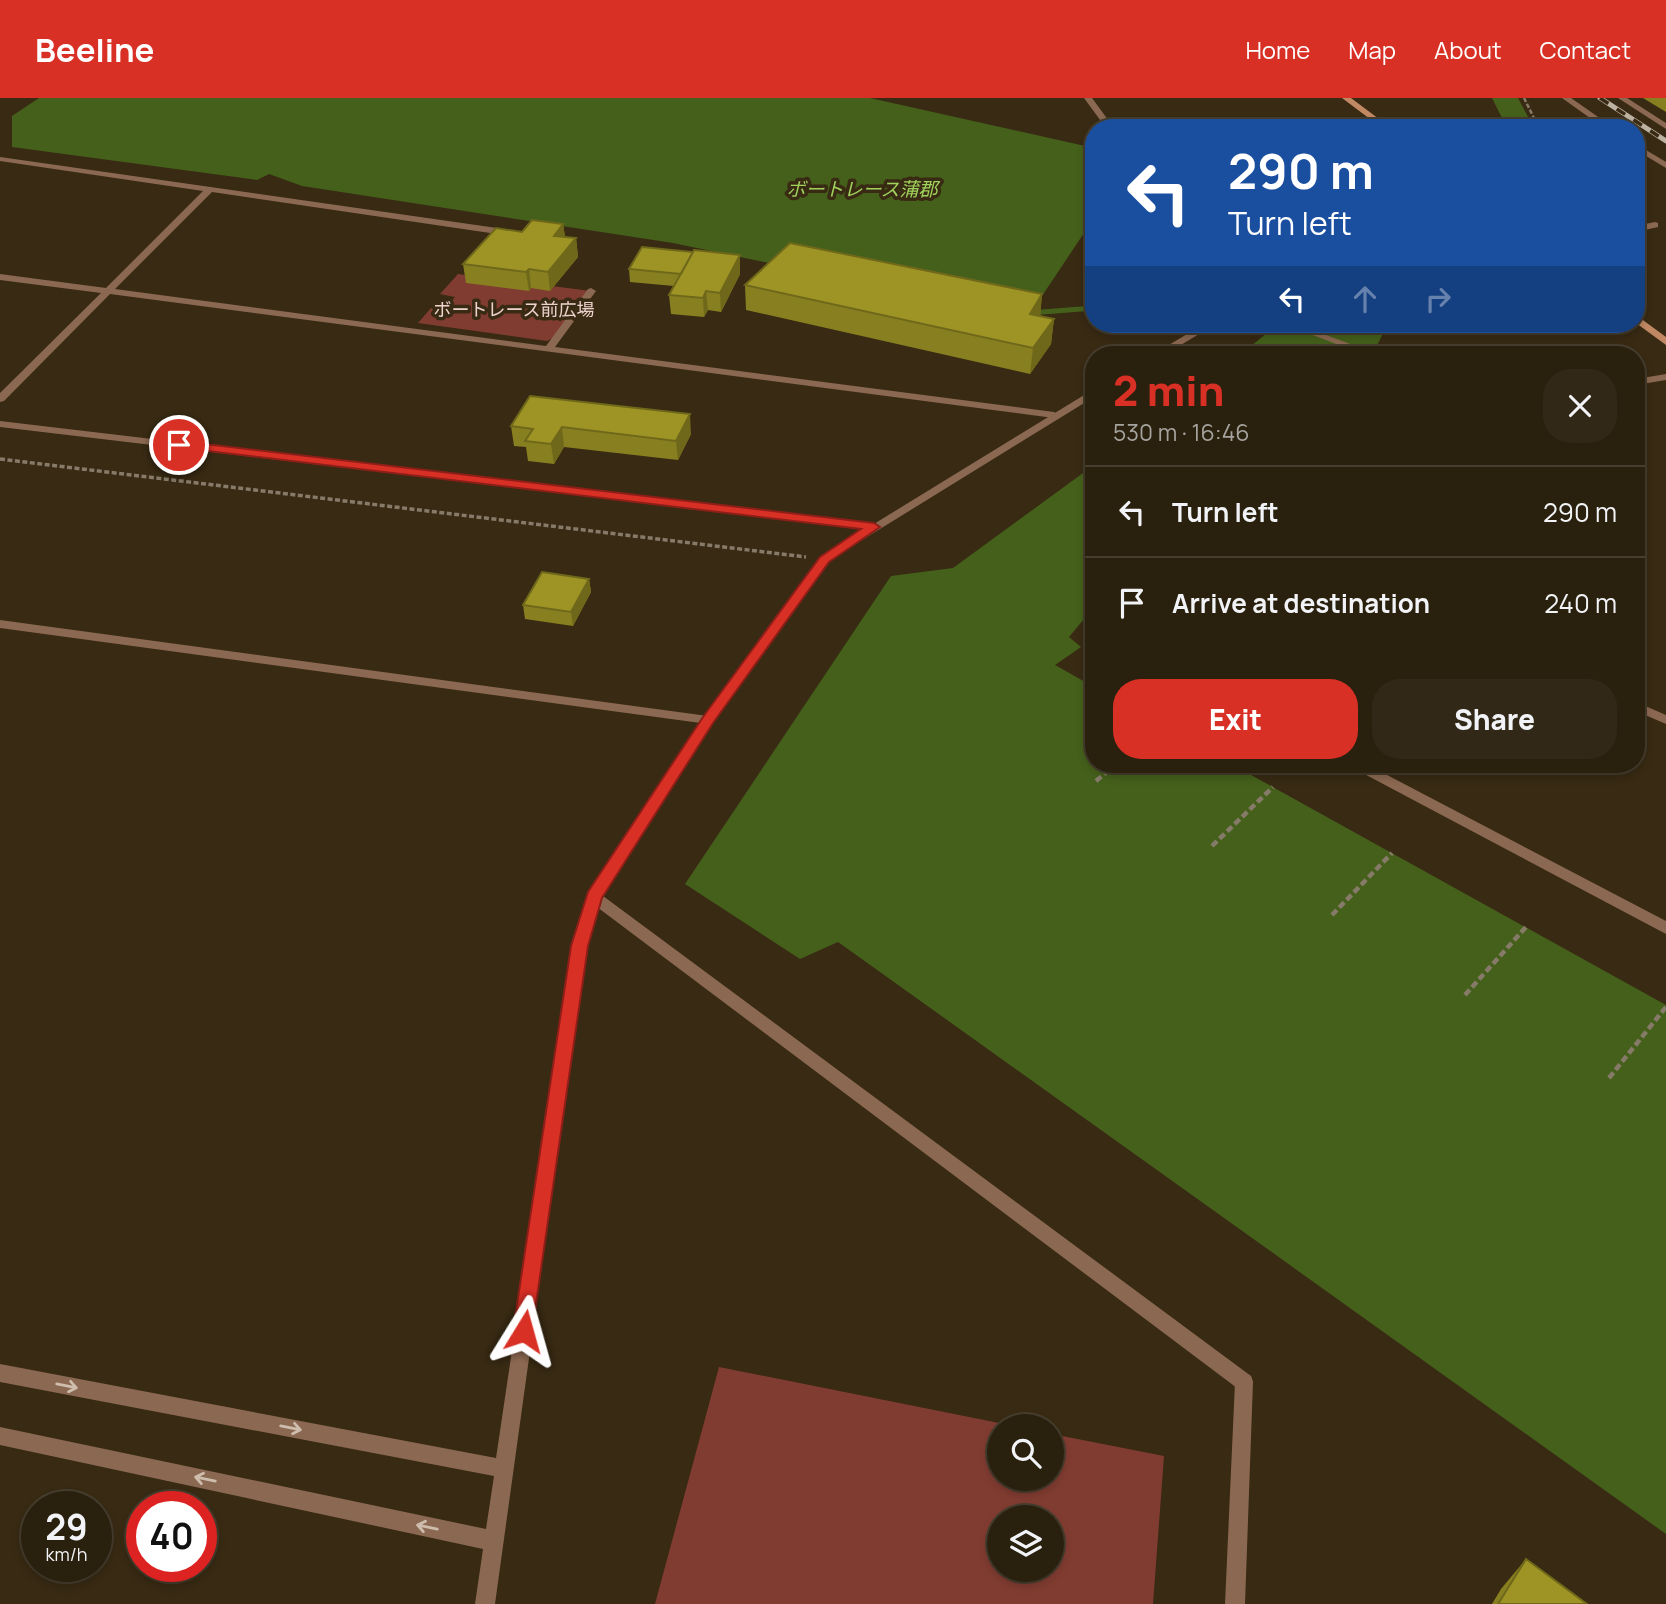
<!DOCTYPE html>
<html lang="en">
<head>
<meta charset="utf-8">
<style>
  :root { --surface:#2a200e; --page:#322817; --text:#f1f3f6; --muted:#a5a39e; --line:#463e2e; --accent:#d93025 }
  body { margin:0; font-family:Manrope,"Noto Sans JP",sans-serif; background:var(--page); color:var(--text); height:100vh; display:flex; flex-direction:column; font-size:26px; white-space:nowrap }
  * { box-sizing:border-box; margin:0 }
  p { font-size:23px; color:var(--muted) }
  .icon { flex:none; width:38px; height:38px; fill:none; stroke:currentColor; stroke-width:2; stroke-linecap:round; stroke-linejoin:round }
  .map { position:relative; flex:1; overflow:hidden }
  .side { position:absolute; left:1085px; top:248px; width:560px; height:427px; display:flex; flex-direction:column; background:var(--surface); border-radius:28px; box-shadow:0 4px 10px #0003,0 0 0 2px var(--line) }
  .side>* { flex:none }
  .hud { position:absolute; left:1085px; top:21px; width:560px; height:214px; border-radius:28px; box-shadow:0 4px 10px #0003,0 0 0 2px var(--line); background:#1a4fa0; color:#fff; overflow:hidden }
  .controls { position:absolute; left:987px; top:1316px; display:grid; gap:14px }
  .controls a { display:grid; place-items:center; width:77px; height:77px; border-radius:50%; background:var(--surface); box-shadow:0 4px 10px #0003,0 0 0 2px var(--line); font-size:35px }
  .speed { position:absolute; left:21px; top:1393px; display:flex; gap:14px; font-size:35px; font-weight:700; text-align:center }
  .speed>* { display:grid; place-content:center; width:91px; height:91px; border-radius:50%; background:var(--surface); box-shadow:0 4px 10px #0003,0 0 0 2px var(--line); line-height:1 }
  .speed small { font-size:18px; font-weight:400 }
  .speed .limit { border:10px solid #d22; background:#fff; color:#111 }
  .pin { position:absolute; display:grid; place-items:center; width:60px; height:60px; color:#fff; margin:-30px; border:4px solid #fff; border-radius:50%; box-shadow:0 2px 7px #0007 }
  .me { position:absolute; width:77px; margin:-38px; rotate:8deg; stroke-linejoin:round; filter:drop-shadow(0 0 5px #0008) }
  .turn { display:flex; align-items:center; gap:24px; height:147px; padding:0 28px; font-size:32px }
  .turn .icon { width:91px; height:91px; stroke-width:2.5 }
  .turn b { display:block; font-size:49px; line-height:60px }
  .lanes { display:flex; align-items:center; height:66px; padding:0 28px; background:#0003; justify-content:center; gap:35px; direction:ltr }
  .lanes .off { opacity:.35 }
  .round { display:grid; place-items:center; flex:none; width:74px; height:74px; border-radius:28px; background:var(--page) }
  .head { display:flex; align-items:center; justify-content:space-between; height:119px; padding:0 28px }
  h1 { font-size:42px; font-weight:800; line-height:52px; color:var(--accent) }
  .cta { display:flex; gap:14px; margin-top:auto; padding:14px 28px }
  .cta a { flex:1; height:80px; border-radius:28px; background:var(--accent); color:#fff; font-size:28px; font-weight:800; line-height:80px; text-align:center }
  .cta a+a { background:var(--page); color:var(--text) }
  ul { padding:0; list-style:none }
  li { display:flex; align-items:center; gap:21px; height:91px; padding:0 28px; border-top:2px solid var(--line) }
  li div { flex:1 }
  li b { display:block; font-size:26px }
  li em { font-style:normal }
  header { display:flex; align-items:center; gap:42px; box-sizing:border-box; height:98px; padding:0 35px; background:var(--accent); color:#fff }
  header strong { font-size:33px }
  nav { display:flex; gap:38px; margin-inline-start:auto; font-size:24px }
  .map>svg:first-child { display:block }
</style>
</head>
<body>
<header>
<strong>Beeline</strong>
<nav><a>Home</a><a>Map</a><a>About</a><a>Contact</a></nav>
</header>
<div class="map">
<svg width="1666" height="1506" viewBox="0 0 1666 1506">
  <rect width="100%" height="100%" fill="#382a13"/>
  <path fill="#813c31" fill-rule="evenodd" d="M458,176L591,193L557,238L547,243L418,225L431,210L444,212L455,199L440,196Z
    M719,1269L1014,1328H999V1381H1052V1336L1164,1358L1153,1506H655ZM999,1419H1052V1472H999Z"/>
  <path fill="#45601b" d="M39,0H870L1094,50V120L1028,219L673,145L302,88L269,76L257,82L12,49V18Z
    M1278,226H1388L1372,257H1240Z
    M1094,367V509L1069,539L1081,549L1055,567L1094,589V667H1233L1666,907V1436L838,844L800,861L685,786L891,478L953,470Z"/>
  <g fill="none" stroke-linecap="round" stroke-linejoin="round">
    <path stroke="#45601b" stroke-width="5" d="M1030,215L1094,210"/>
    <path fill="#45601b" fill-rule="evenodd" d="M1492,0H1518L1534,30H1507Z"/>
    <path stroke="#867b68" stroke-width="2.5" stroke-dasharray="4.5 2" stroke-linecap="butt" d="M1524,0L1539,30"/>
    <path stroke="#867b68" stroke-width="3.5" stroke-dasharray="5 2.5" stroke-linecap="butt" d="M0,361L806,459"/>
    <path stroke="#867b68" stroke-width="4.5" stroke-dasharray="7 3.5" stroke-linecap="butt" d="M1096,683L1115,667
      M1212,748L1273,689
      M1332,817L1392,755
      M1465,897L1526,829
      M1609,980L1666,909"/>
    <path fill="#8b6851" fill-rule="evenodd" d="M1084,0H1092L1114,30H1106Z
      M1562,0H1571L1614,30H1604Z
      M1618,0H1627L1666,25V31Z
      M1636,46L1666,64V70L1636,52Z
      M0,59L497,130L501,133L497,136L212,94L115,191L546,248L588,191L591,190L596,193L555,249L1054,314L1059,317L1054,320L110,196L4,303L0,304V295L101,195L0,182V176L106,190L203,93L0,63Z
      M1655,124L1658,125V129L1636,134V128Z
      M1284,226H1297L1379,257H1365Z
      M1666,276V282L1636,287V281Z
      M0,323L874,426L880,429L874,432L0,329Z
      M0,522L708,618L714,622L708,626L0,530Z
      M1636,604L1666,617V626L1636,613Z
      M1351,667H1368L1666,823V836L1353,670Z
      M594,794L599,795L1251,1278L1253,1284L1251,1290L1244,1293L1237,1290L589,803L587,799L589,795Z"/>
    <path fill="#8b6851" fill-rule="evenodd" d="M1204,226H1216L1164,257H1152Z
      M1094,291V299L828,463L713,625L601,800L586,848L495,1506H475L483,1451L0,1347V1329L486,1431L494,1378L0,1284V1266L496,1360L572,848L589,795L703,619L820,459Z
      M1244,1275L1251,1278L1253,1284L1245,1506H1225L1235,1284L1237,1278Z"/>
    <path fill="#c08963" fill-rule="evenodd" d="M1342,0H1351L1391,30H1382Z
      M1636,217L1666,239V247L1636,225Z"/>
    <defs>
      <path id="rail" d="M1600,0L1666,43"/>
    </defs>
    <use href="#rail" stroke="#bdb3a2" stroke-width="5"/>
    <use href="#rail" stroke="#382a13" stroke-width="3.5" stroke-dasharray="10" stroke-linecap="butt"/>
  </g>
  <path fill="#887f20" d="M1643,0H1666V14Z
    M563,126L565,139L576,140L578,159L550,193L531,190L529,193L466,185L463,166L522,134Z
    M693,154L740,157V176L721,214L708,212L704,219L671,216L669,197L674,188L630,184L629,171Z
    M745,187L1042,196L1040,218L1054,221L1051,246L1030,276L746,212Z
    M530,298L691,336L678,362L564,349L554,366L528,363L526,349L514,348L511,328Z
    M589,481L591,494L573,528L525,521L523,507Z
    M1526,1461L1587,1506H1492L1501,1491Z"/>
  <path fill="#6f681a" d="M563,126L566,145L554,138Z
    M576,140L578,159L550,193L548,174Z
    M740,157V176L721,214L720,195Z
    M529,171L531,190L529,193L526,174Z
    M706,193L708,212L704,219L703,200Z
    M1042,196L1040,221L1030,216Z
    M1054,221L1051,246L1030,276L1033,250Z
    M690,316L691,336L678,362L676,343Z
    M562,329L564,349L554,366L551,346Z
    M589,481L591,494L573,528L571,514Z"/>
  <path fill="#9e9425" stroke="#6f681a" stroke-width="2" d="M532,122L563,126L554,138L576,140L548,174L529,171L526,174L463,166L496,130L522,134Z
    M790,145L1042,196L1030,216L1054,221L1033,250L745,187Z
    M642,149L693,154L681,176L629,171Z
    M694,152L740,157L720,195L706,193L703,200L669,197Z
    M530,298L690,316L676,343L562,329L551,346L525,343L533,331L511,328Z
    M542,474L589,481L571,514L523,507Z
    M1526,1461L1587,1506H1498Z"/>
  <defs><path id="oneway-shaft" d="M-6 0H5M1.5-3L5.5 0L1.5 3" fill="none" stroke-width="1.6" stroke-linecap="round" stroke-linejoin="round" transform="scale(1.75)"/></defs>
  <g stroke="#cebdac">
    <use href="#oneway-shaft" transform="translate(67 1288) rotate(11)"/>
    <use href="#oneway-shaft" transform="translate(291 1330) rotate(11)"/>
    <use href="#oneway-shaft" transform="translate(205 1381) rotate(-168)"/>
    <use href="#oneway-shaft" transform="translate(427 1429) rotate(-168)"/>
  </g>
  <path fill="#d93025" stroke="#8d1f18" stroke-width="2" d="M179,343L874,425L880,429L829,464L713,625L602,800L588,848L531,1240L524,1243L516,1240L513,1233L571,848L588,794L703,619L820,459L861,431L174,349V344Z"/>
  <g text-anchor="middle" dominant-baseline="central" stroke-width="7" stroke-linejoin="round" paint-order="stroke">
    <g font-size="18" fill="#edd2cd" stroke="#382a13">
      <text x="514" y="211">ボートレース前広場</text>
    </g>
    <g font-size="19" font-style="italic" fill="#a0d15c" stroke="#382a13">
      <text x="862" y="91">ボートレース蒲郡</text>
    </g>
  </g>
</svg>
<div class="controls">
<a><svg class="icon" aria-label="search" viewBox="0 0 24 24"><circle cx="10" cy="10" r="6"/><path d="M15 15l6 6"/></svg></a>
<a><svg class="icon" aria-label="layers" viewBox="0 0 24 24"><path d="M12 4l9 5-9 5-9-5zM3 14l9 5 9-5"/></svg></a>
</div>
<div class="speed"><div>29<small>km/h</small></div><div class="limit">40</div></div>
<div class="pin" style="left:179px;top:347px;background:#d93025"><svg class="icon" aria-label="arrive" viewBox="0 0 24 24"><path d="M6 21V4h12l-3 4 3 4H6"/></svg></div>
<svg class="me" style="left:524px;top:1233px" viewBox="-20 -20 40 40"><path d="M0-17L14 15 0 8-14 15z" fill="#d93025" stroke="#fff" stroke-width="4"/></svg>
<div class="hud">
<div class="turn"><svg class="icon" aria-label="left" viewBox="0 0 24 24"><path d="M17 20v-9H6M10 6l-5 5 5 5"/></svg><div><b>290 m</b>Turn left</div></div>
<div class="lanes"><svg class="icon" aria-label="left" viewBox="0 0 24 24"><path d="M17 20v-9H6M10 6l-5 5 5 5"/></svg><svg class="icon off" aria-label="ahead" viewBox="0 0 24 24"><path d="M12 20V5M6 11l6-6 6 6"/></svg><svg class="icon off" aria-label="right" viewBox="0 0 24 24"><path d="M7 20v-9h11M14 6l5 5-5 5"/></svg></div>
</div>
<section class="side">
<div class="head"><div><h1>2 min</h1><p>530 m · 16:46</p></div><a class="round"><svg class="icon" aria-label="close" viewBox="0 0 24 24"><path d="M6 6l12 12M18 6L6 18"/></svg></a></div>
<ul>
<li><svg class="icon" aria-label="left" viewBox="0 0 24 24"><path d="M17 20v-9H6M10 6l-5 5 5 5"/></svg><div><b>Turn left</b></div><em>290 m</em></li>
<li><svg class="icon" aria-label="arrive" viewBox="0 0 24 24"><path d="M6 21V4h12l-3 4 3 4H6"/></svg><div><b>Arrive at destination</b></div><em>240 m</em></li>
</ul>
<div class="cta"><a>Exit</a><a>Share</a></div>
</section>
</div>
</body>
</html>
